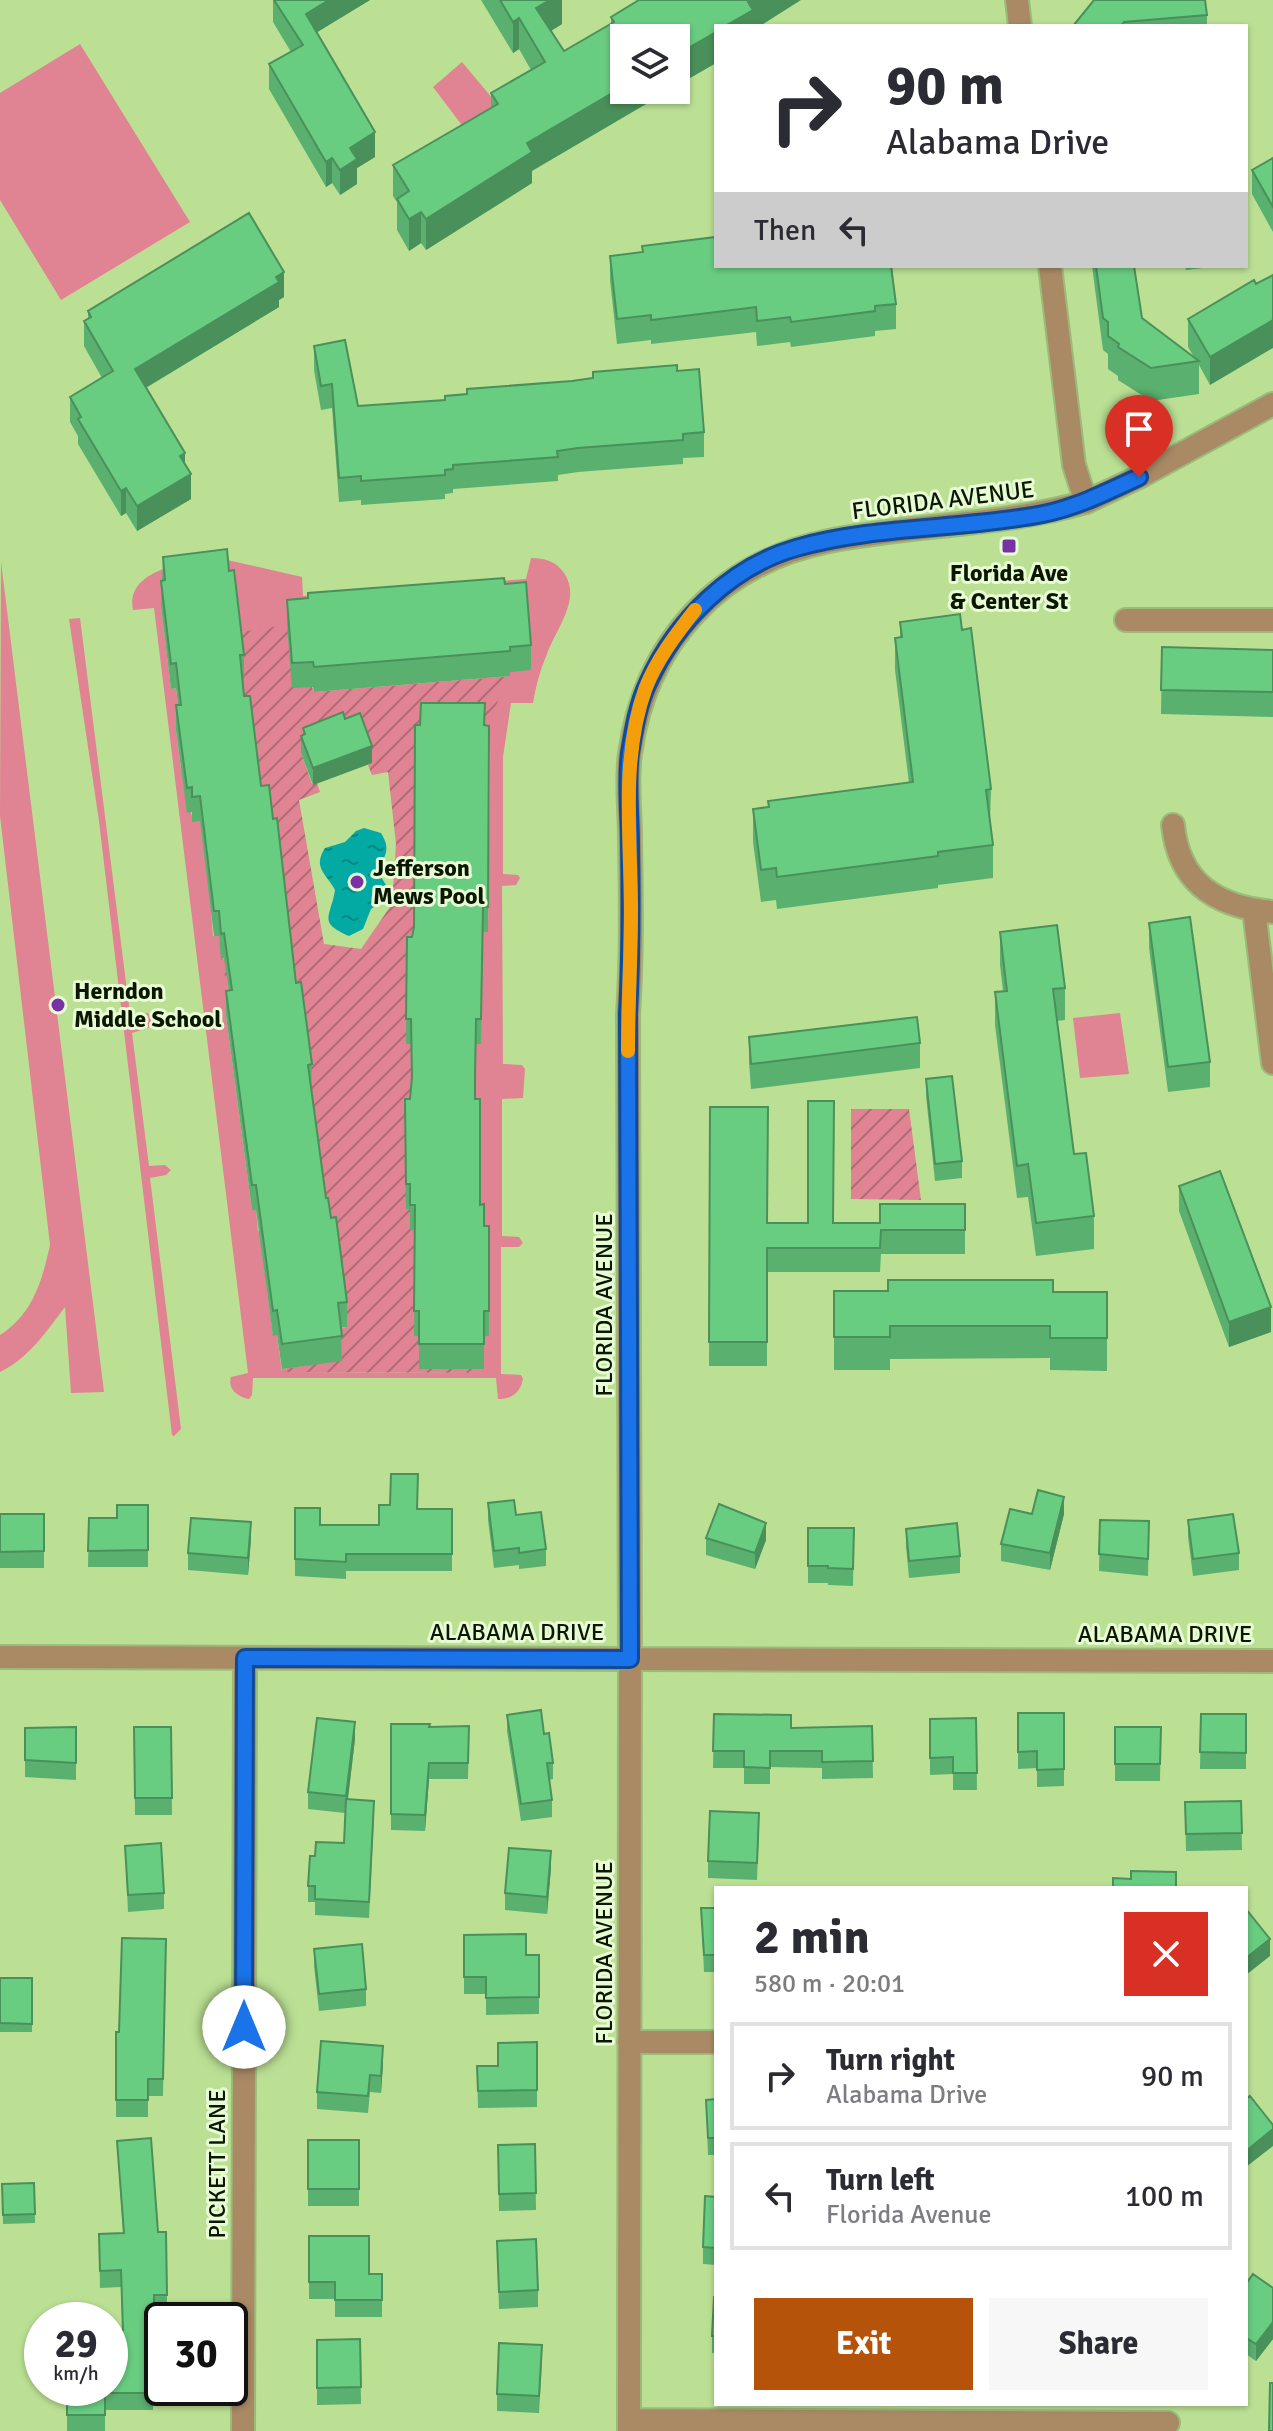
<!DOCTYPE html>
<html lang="en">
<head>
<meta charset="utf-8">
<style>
  :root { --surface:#fff; --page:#f7f7f7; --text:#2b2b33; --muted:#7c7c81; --line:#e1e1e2; --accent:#b45309 }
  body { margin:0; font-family:Signika,sans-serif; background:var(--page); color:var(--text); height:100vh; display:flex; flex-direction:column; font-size:30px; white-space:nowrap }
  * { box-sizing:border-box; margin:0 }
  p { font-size:26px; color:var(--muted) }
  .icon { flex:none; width:44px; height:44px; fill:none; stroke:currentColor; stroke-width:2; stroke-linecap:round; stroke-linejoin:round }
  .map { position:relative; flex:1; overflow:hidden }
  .details { position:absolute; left:714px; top:1886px; width:534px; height:520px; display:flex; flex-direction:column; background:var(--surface); border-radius:0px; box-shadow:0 2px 6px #0004 }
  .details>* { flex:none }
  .hud { position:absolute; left:714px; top:24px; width:534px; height:244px; border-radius:0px; box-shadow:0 2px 6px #0004; background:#fff; color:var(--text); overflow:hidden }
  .buttons { position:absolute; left:610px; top:24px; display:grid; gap:16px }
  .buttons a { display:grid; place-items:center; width:80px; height:80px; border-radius:0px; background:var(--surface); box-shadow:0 2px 6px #0004; font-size:40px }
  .speed { position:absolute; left:24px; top:2302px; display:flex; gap:16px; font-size:40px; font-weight:700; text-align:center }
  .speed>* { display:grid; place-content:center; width:104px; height:104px; border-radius:50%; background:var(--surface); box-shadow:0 2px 6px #0004; line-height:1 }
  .speed small { font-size:20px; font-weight:400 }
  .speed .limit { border:4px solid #111; border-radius:12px; background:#fff; color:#111 }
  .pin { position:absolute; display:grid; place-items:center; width:68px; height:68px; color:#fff; margin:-82px -34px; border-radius:50% 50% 50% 0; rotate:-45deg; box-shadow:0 0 8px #0007 }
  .pin .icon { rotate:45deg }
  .me { position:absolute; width:88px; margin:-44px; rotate:0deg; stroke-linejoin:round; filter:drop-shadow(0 0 6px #0008) }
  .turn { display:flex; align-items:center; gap:28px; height:168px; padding:0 40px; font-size:36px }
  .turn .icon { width:104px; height:104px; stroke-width:2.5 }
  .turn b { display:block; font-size:56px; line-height:68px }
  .then { display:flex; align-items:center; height:76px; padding:0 40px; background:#0003; gap:16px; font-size:30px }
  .round { display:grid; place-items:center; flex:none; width:84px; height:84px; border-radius:0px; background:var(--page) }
  .headline { display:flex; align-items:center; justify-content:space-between; height:136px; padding:0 40px }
  h1 { font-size:48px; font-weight:700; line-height:60px }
  .primary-button { display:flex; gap:16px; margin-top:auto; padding:16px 40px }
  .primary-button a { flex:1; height:92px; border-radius:0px; background:var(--accent); color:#fff; font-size:32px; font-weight:700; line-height:92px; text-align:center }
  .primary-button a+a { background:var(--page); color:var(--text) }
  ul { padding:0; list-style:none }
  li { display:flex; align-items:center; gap:24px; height:108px; margin:0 16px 12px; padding:0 24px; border:4px solid var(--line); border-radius:0px }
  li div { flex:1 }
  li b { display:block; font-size:30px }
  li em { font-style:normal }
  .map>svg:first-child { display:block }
</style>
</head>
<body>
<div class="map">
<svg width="1273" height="2431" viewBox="0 0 1273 2431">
  <defs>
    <pattern id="garden-furrows" width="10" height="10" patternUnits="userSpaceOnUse" patternTransform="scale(2)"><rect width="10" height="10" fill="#e08393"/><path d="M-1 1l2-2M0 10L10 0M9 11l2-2" fill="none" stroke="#b46a76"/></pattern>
    <pattern id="water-ripples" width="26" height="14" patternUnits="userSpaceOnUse" patternTransform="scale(2)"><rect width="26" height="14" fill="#03aaa3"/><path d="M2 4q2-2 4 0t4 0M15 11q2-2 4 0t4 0" fill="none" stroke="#038982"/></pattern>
  </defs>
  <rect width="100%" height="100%" fill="#bbe094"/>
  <path fill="#e08393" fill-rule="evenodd" d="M80,44L190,222L61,300L0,200V93Z
    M462,62L498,105L464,128L433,87Z
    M214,557L302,577L303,596L526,579L531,558C544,558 556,561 564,573C582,599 556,629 547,654C540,670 536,686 533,703H511L503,757V874L518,875L520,878L516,885L502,886L503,1064L522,1065L525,1069L523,1098L502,1099V1236L519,1237L523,1243L519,1247H501V1374L521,1375L523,1379C520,1393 512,1399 498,1399L496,1378H253L252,1395L249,1399C238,1397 227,1389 231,1377L248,1373L154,608L133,610C125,569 186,563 214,557ZM161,606L238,632L308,623L510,672L485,728L484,750L490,751L488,931L483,932L482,953H477L481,1044H476L475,1124L488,1336H484L483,1373L282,1372L277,1335H273L262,1252L265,1230L258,1231L256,1210H252L226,1016L229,993L219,936H213L204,820L193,821L181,768L176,731L181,730L176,688L171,689Z
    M1,562L104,1392L71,1393L65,1307C46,1332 29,1358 0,1372V1335C33,1314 42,1281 50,1245L0,816Z
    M80,618L130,1014L148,1013L152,1019L151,1027L132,1033L149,1166L165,1165L171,1170L166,1175L150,1178L181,1429L174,1436L172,1435L99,821L69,619Z
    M1120,1013L1129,1074L1080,1078L1073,1018Z"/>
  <path fill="url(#garden-furrows)" fill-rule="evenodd" d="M287,625L314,692L510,676L485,728L414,931L407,962V1044H411L412,1065H476L475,1102L410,1209V1230H419L415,1336H419V1369H484V1373L282,1372V1369L342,1360L338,1328L347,1327L229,993L221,959L289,950L240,680L244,679L238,632ZM301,753L372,763L368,765L372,775L388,772L396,844L392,904L361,949L324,944L299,800L320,792L317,783L312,784Z
    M851,1109H909L921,1200L851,1199Z"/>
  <path fill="url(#water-ripples)" d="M364,828L381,833C392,851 384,855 378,872L386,885V894L381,902L371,909L363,929L349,936C317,922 331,917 335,890C327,874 312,868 325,848L345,842L356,831Z"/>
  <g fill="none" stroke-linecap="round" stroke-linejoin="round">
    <defs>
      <path id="minor" d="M1086,502L1139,477L1273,404
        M1126,620H1273
        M1173,825C1179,884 1217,907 1273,912
        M1254,910L1273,1063
        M629,2042H716
        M629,2420L1168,2423
        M243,2431L245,1658
        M629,2431L630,1659"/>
      <path id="tertiary" d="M1017,0L1020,26
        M0,1657L1273,1661
        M630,1659L628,1014C632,955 631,897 630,839C630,811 626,781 630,754C645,642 719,563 829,541C914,524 1002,526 1086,502L1074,465L1050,266"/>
    </defs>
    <use href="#minor" stroke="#9bbc79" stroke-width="26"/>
    <use href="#tertiary" stroke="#9bbc79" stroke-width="26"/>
    <use href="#minor" stroke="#aa8a65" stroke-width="22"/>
    <use href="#tertiary" stroke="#aa8a65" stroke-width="22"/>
  </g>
  <path fill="#5ab06f" d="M273,0H370L317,32L375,157L357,168V184L340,195L332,183L326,187L269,89V64L291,52L273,22Z
    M481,0H562V24L551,31L564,51L611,24V17L716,26V63L676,86V38L532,171V183L426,250L421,243L409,251L397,230V202L393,196V165L491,108V93L531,70L519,49L513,53Z
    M1207,15V26H1073Z
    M1273,158V232L1252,194V170Z
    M642,246L716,266H894H892L896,304V329L875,331V336L791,347L790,342L757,346L756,332L651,344V340L617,344L610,280V256L642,252Z
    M1092,266H1134L1142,318L1195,359L1188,347V319L1254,280L1210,385L1199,365V394L1151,401L1118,380V376L1108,369V354L1103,350Z
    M1185,266H1219L1186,270Z
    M284,297L279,300V307L146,388L185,464L191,499L137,531L126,513L121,516L78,444V436L70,422V397L102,378L84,346V321L88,319V311Z
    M314,346L358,406L445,400L467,394L677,371L704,432V457L683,458V464L578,472L558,475V481L453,489V493L445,494V499L361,505V500L339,502L332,408L321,410L314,370Z
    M163,557L229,571L244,655V680H243L244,696L261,786L273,819L296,983L312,1064L311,1089L326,1198L347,1302V1327H341L342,1361L282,1369L277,1335L273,1336L256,1210H252L226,1016V991L229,990L224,958L221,959L219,936H214L200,821L192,822V812L187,813L176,730V705H178L176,688L171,689L161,606Z
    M505,584L531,645V670L510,672V676L314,692L313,687L292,688L287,625V600Z
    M900,622L962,630L991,789L990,822L993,845V878L938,885V888L777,909L776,900L761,902L753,842V809L909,783L895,670V638L900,637Z
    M1162,647L1273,650V717L1161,714Z
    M345,719L372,763L313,785L301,753V736L303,735V728Z
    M485,725L489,726L488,932H483L481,1044H476L475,1092L480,1205L484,1226H489V1336H484V1369H419V1336H414L415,1230H410V1209H406L405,1162L412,1080L411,1044H406L407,937H412Z
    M1149,923L1210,1062V1087L1168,1092L1149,948Z
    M1000,932L1065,988V1020L1057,1021L1074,1154L1094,1216V1249L1036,1256L1028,1197L1017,1198L995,1025V992L1003,991L1000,965Z
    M749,1037L920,1043V1068L751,1089L749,1062Z
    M926,1079L962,1161V1178L935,1181L926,1096Z
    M710,1107L767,1223H880L965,1204V1254H881L880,1272H767V1366H709Z
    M1179,1186L1271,1332L1229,1347L1179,1211Z
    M834,1291L1107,1292V1371L1050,1370V1358L890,1359V1370H834Z
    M488,1503L516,1515L546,1549V1566L519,1569V1565L494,1568L488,1520Z
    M148,1505V1567H88L89,1518H117Z
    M295,1508L320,1525H379L418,1509H452V1571H346V1579L295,1576Z
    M0,1514H44V1568H0Z
    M1032,1514H1064L1050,1570L1001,1561V1544Z
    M1100,1520L1149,1521L1148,1576L1099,1571Z
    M1188,1520L1239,1553V1570L1193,1576L1188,1537Z
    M808,1528H854L853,1586L828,1585V1583H808Z
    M906,1529L960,1556V1573L909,1578L906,1546Z
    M706,1538L766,1540L755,1569L706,1555Z
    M251,1539L248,1575L188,1570V1553Z
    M1018,1713H1064V1786L1037,1787V1768L1018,1769Z
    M714,1714L791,1728L872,1726L873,1778L822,1779V1768L770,1767V1784H744V1768H713Z
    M1201,1714H1246V1769H1200Z
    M507,1715L544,1734L553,1763V1779L549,1780L552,1800V1817L521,1821L507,1731Z
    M976,1718L977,1790H953V1774L930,1775V1719Z
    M391,1724L429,1727L469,1726L468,1779H429L425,1831L391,1830Z
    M76,1727V1780L25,1777V1728Z
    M134,1727H171L172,1815H135Z
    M1115,1727H1161L1160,1781H1115Z
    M355,1739L348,1800L374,1817L369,1918L315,1915V1902H308V1886L315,1856L344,1843L345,1813L308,1809V1792Z
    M1241,1801L1242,1850L1186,1851L1185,1802Z
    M759,1830L757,1880L708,1878V1861Z
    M125,1846L164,1893V1909L128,1912Z
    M551,1868L547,1914L505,1910V1893Z
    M701,1908H716V1972H704Z
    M464,1935L526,1955H539V2014L486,2015V1994H464Z
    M166,1939L163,2096H148V2117H116V2032H119Z
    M314,1949L366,1989V2006L319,2011L314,1966Z
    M0,1978H32V2032H0Z
    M537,2042V2107L478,2108L477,2066H498Z
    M383,2063L381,2093L370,2092L368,2113L317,2109V2092Z
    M716,2099V2155H708L706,2100Z
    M308,2140H359V2206H308Z
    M117,2141L158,2232L167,2295V2312H154L153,2410H105V2431H67V2390H94L122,2330L121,2287L100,2288L99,2234L123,2233Z
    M535,2144L536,2210L499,2211L498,2145Z
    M34,2183L35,2223L3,2224L2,2184Z
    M716,2197V2265L703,2264V2247Z
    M309,2236L369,2274H382V2317H335V2299H309Z
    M497,2241L538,2290V2307L499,2309Z
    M1246,2279L1273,2288V2339L1256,2361L1246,2354Z
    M716,2297V2353H712V2336Z
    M360,2339L361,2404L317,2405V2340Z
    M542,2362L539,2413L497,2411V2394Z"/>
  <path fill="#4a905a" d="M329,0H370L306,39V14Z
    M550,0H562V24L536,40V8Z
    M751,0H801L760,26H725Z
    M519,18V49L513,53V22Z
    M716,32V63L676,86V55Z
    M624,86V90H670L532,171V183L426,250V219L527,143Z
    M375,132V157L357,168V184L340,195V170L350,148Z
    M332,158V183L326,187V162Z
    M421,212V243L409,251V219Z
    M284,272V297L279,300V307L135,394V369Z
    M1273,320V348L1210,385V357Z
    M185,453V478L191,474V499L137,531V506L180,456Z
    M126,488V513L121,516V491Z
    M372,746V763L313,785V768Z
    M1271,1307V1332L1229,1347V1322Z
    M1064,1497V1514L1050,1570V1553Z
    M251,1522V1539L248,1575V1558Z
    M766,1523V1540L755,1569V1553Z
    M355,1722V1739L346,1813V1796Z
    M429,1763V1779L425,1831V1815Z
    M551,1851V1868L547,1914V1897Z
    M1270,1939V1956L1246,1975V1958Z
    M383,2046V2063L381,2093V2076Z
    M1273,2129V2146L1246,2167V2151Z
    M1273,2322V2339L1256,2361V2344Z"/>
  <path fill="#69cd81" stroke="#4a905a" stroke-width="2" d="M274,0H329L306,14L375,132L350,148L357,159L340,170L332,158L326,162L269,64L303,45Z
    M500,0H550L536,8L564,51L614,22L611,17L639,0H751L748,2L753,10L725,26H716V32L676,55V38H624V86L527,143L532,152L426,219L421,212L409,219L397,199L409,191L393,165L498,104L491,93L545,62L519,18L513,22Z
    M1094,0H1205L1207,15L1124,22L1121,26H1073Z
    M1273,158V207L1252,170Z
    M249,213L284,272L276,277L279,282L135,369L185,453L180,456L191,474L137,506L126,488L121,491L78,419L81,417L70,397L113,371L84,321L91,317L88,311Z
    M716,237V266H891L896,304L875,306V311L791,322L790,317L757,321L756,307L651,320V315L617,319L610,256L643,252L642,246Z
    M1096,266H1134L1142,318L1199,361L1151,368L1118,347L1119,344L1108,336V322L1103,318Z
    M1273,275V320L1210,357L1188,319L1254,280L1256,284Z
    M345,340L358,406L445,400V396L467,394V389L572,381L593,378V372L677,365V371L699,369L704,432L683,434V440L578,448L557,451L558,457L453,465V469L445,470V475L361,481V476L339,478L332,384L321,386L314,346Z
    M227,549L229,571L234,570L244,655H240L244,696H250L261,786L269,785L273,819L277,818L296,983L301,982L312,1064L308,1065L326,1198H328L331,1218L336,1217L347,1302L338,1303L342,1336L282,1344L277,1310L273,1311L256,1185H252L226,991L232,990L224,933L221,934L219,911H214L200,796L192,797V787L187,788L176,705H181L176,663L171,664L161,581L165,580L163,557Z
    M504,578L505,584L526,582L531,645L510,647V651L314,667L313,662L292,663L287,600L308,598V593Z
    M960,614L962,630L971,628L991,789L986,790L993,845L938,852V856L777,877L776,868L761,870L753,809L769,807L768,801L913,782L895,638L902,637L900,622Z
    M1162,647L1273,650V692L1161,690Z
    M421,703H485L484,725L489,726L488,907H483L481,1019H476L475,1077V1099H480V1205L484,1204V1226H489V1311H484V1344H419V1311H414L415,1205H410V1184H406L405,1099H410L412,1077L411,1019H406L407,937H412L414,927L415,725H420Z
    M343,712L345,719L360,713L372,746L313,768L301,736L305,734L303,728Z
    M1190,917L1210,1062L1168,1067L1149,923Z
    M1057,925L1065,988L1053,989L1074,1154L1086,1153L1094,1216L1036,1223L1028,1164L1017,1166L995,992L1007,991L1000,932Z
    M917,1017L920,1043L751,1064L749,1037Z
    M952,1076L962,1161L935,1164L926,1079Z
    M808,1101H834L833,1223H880V1204H965V1230H881L880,1248H767V1342H709L710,1107H768L767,1223H808Z
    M1220,1171L1271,1307L1229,1322L1179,1186Z
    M888,1280H1053V1292H1107V1338H1050V1326H890V1337H834V1291H888Z
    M391,1474H418L417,1509H452V1554H346V1562L295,1559V1508H320V1525H379V1505H390Z
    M1038,1490L1064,1497L1050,1553L1001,1544L1010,1509L1032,1514Z
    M514,1500L516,1515L541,1512L546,1549L519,1553V1548L494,1551L488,1503Z
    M719,1504L766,1523L755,1553L706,1538Z
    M117,1505H148V1550L88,1551L89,1518H117Z
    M0,1514H44V1551L0,1552Z
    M1233,1514L1239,1553L1193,1559L1188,1520Z
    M191,1518L251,1522L248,1558L188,1553Z
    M1100,1520L1149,1521L1148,1559L1099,1554Z
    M957,1523L960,1556L909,1561L906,1529Z
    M808,1528H854L853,1569L828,1568V1566H808Z
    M541,1710L544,1734L549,1733L553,1763H547L552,1800L521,1804L507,1715Z
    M1018,1713H1064V1769L1037,1770V1751L1018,1752Z
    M714,1714L791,1715V1728L872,1726L873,1761L822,1762V1751H770V1768L744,1767V1751H713Z
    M1201,1714H1246V1753L1200,1752Z
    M317,1718L355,1722L346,1796L308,1792Z
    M976,1718L977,1773H953V1757L930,1758V1719Z
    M391,1724H430L429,1727L469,1726L468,1763H429L425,1815L391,1814Z
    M76,1727V1763L25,1760V1728Z
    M134,1727H171L172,1798H135Z
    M1115,1727H1161L1160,1764H1115Z
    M346,1799L374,1801L369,1902L315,1899V1886H308L310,1856H315L316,1842L344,1843Z
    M1241,1801L1242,1833L1186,1834L1185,1802Z
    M710,1811L759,1813L757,1863L708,1861Z
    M161,1843L164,1893L128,1895L125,1846Z
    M509,1848L551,1851L547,1897L505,1893Z
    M1131,1871L1176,1872V1888H1113V1878L1131,1879Z
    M701,1908H716V1955H704Z
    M1246,1909L1270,1939L1246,1958Z
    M526,1934V1955H539V1997L486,1998V1977H464V1935Z
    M122,1938L166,1939L163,2079H148V2100H116V2032H119Z
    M362,1944L366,1989L319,1994L314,1949Z
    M0,1978H32V2024L0,2023Z
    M321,2041L383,2046L381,2076L370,2075L368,2096L317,2092Z
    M537,2042V2090L478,2091L477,2066H498V2043Z
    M1250,2096L1273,2125V2129L1246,2151V2099Z
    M716,2099V2138H708L706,2100Z
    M151,2138L158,2232H166L167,2295H154L153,2393H105V2415H67V2390L110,2388V2330H123L121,2270L100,2271L99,2234L124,2233L117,2141Z
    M308,2140H359V2189H308Z
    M535,2144L536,2193L499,2194L498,2145Z
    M34,2183L35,2214L3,2215L2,2184Z
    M705,2196L716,2197V2248L703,2247Z
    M309,2236H369V2274H382V2300H335V2282H309Z
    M536,2239L538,2290L499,2292L497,2241Z
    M1253,2274L1273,2288V2322L1256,2344L1246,2338V2279L1248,2281Z
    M714,2297H716V2336H712Z
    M360,2339L361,2387L317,2388V2340Z
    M499,2343L542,2345L539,2396L497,2394Z
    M1270,2383H1273V2431H1269Z"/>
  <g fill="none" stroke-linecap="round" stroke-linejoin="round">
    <defs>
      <path id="route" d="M244,2027L245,1658L630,1659L628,1014C631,957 631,901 630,844C630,815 626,782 630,753C634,729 638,704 648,683C676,621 730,567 796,548C876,525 962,530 1043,514C1077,507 1107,492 1139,477"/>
    </defs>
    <use href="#route" stroke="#114b97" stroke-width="20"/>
    <use href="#route" stroke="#1a73e8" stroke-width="14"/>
    <path stroke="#f59e0b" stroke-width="14" d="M628,1051C628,1004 631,958 631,911C631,837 620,757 646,687C657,659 677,633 695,610"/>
  </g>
  <g fill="#7932a5" stroke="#e7fbd4" stroke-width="3">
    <rect x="1001" y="538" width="16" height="16" rx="4"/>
    <circle cx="357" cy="882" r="8"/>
    <circle cx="58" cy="1005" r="8"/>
  </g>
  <g text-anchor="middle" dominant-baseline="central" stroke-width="6" stroke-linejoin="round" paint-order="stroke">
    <g font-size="24" fill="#0b1700" stroke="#e7fbd4">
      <text transform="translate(943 500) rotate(-7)">FLORIDA AVENUE</text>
      <text transform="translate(604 1305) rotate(-90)">FLORIDA AVENUE</text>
      <text x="517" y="1632">ALABAMA DRIVE</text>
      <text x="1165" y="1634">ALABAMA DRIVE</text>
      <text transform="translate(604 1953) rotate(-90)">FLORIDA AVENUE</text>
      <text transform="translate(217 2164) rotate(-90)">PICKETT LANE</text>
    </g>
    <g font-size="24" font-weight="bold" fill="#0b1700" stroke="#e7fbd4" text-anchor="start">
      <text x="1009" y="573" text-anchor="middle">Florida Ave<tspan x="1009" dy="28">&amp; Center St</tspan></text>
      <text x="373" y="868">Jefferson<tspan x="373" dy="28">Mews Pool</tspan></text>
      <text x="74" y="991">Herndon<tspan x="74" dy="28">Middle School</tspan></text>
    </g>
  </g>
</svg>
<div class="buttons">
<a><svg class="icon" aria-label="layers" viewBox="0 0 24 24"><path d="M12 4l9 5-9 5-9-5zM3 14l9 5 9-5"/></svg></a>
</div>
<div class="speed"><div>29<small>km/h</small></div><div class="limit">30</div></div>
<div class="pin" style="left:1139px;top:477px;background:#d93025"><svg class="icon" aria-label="arrive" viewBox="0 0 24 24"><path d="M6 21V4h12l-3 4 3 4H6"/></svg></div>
<svg class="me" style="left:244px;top:2027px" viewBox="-20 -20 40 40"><circle r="19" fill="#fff"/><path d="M0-13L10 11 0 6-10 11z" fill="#1a73e8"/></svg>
<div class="hud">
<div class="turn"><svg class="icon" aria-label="right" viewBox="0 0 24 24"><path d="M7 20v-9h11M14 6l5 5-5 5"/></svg><div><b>90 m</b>Alabama Drive</div></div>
<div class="then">Then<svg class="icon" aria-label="left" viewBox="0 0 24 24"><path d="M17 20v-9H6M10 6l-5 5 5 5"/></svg></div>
</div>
<section class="details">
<div class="headline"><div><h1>2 min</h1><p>580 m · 20:01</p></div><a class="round" style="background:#d93025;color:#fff"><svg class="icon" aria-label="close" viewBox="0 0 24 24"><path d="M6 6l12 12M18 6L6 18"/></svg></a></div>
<ul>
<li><svg class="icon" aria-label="right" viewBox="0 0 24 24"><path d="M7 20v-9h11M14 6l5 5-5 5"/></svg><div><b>Turn right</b><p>Alabama Drive</p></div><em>90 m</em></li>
<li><svg class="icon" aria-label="left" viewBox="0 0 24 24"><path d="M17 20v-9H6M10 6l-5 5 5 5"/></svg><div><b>Turn left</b><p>Florida Avenue</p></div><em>100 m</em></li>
</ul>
<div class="primary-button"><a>Exit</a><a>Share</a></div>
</section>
</div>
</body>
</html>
